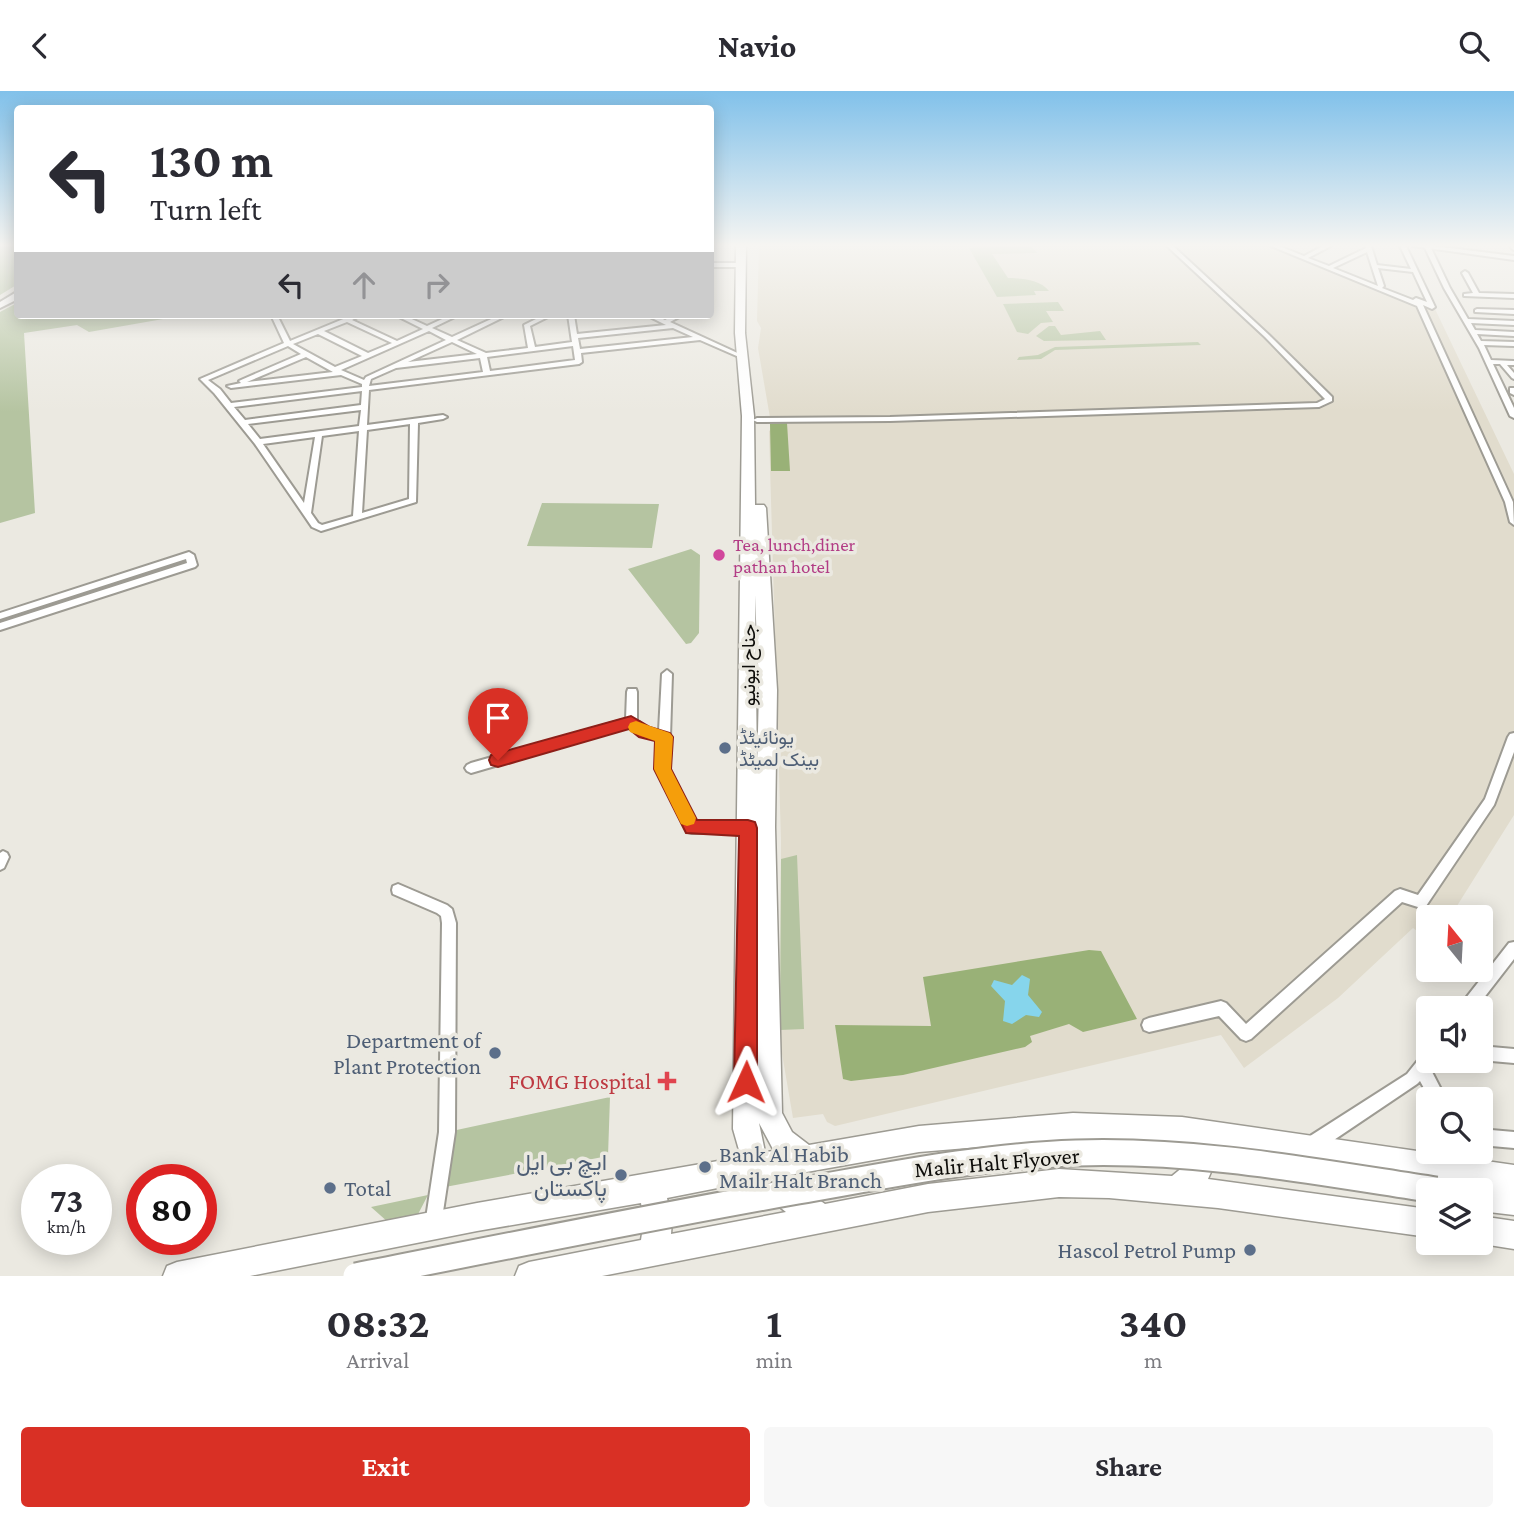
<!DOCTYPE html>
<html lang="en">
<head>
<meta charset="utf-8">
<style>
  :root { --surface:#fff; --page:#f7f7f7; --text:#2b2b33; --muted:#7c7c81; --accent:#d93025 }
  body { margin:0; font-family:"Crimson Pro",Vazirmatn,serif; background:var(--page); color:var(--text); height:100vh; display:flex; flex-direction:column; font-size:26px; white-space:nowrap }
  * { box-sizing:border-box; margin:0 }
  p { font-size:23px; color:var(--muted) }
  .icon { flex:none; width:38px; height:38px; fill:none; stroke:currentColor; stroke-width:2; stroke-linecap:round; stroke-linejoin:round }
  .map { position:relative; height:1185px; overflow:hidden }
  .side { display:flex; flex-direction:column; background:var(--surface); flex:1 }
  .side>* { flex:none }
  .guide { position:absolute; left:14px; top:14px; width:700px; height:214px; border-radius:7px; box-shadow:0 4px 18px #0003; background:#fff; color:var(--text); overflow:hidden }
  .needle { width:46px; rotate:342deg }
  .controls { position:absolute; left:1416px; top:814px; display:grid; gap:14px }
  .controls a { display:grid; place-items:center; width:77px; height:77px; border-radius:7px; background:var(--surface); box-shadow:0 4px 18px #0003; font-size:35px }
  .speed { position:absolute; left:21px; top:1073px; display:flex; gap:14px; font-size:35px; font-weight:700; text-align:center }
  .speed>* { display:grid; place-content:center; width:91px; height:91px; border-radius:50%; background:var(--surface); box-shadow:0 4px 18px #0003; line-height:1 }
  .speed small { font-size:18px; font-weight:400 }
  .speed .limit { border:10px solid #d22; background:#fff; color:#111 }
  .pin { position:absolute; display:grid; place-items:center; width:60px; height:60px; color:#fff; margin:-72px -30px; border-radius:50% 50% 50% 0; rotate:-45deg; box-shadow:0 0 7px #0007 }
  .pin .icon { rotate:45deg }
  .me { position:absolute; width:77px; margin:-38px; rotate:1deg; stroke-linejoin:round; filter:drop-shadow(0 0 5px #0008) }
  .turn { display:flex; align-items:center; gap:24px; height:147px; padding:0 21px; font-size:32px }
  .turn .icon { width:91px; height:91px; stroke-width:2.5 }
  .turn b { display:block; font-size:49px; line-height:60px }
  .lanes { display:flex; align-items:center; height:66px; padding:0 21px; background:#0003; justify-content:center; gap:35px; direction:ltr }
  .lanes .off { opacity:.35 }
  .eta { display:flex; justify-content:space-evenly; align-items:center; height:119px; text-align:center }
  .eta b { font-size:42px; font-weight:700; line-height:49px }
  .cta { display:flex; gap:14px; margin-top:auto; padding:14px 21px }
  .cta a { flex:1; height:80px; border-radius:7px; background:var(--accent); color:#fff; font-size:28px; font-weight:700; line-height:80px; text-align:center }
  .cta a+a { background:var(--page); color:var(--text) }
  header { display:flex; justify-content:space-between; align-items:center; height:91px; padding:0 21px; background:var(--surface); font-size:32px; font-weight:700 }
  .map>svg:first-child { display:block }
</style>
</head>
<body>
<header><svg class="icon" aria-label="back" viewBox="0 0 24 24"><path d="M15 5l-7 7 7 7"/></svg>Navio<svg class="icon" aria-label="search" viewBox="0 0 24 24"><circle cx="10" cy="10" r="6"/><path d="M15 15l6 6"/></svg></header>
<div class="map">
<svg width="1514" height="1185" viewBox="0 0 1514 1185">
  <rect width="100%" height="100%" fill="#ebe9e1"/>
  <path fill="#e1dccd" d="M759,155H1278L1435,218L1514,383V724L1450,826H1428V848L1413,837L1338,907L1244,977L1221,944L835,1035L827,1031L823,1023L793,1027L778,939H780L781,750L769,340L772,338L758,257L761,237L757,230Z"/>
  <path fill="#b5c4a1" d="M0,155H17L18,193L0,204Z
    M1031,155L1037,162L992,163L1008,187C1021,187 1041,189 1049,200H1034L1036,204L997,206L969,157Z
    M1058,211L1064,220H1046L1053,231L1041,232L1028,243L1017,241L1003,213Z
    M17,212L18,224H186L89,241L77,234L24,242L35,422L0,432V221Z
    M1049,235H1055L1061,244L1100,240L1106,249L1044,250L1036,245Z
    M1198,251L1201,254L1055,259L1041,268L1017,269L1019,266L1038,264L1055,256Z
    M542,412L659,413L652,457L527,455Z
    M691,458L700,464L699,542L691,552L686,553L628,478Z
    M797,764L804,938L780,939L781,768Z
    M610,1006L608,1065L445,1096L452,1040Z
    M428,1104L416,1127L389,1132L371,1116Z"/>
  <path fill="#99b177" d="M787,332L790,380H771L770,333Z
    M1089,859L1101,860L1137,928L1083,941L1069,933L1030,945L1032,951L1025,956L903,984L851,990L843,988L835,934L931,935L923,886Z"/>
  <path fill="#86d5ec" d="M1022,884L1030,888L1028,904L1042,921L1039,926L1026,924L1012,933L1003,930L1005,910L991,895L994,889L1012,894Z"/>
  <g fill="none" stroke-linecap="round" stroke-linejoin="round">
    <defs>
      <path id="minor" d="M1167,155H1173L1269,244L1332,306V310L1319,316L890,330L757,331L753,329L757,327L890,326L1317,312L1325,308L1265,246Z
        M1271,155H1279L1304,165L1323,155H1331L1308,167L1329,175L1366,157L1365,155H1371L1377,174L1411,178L1400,155H1406L1435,216L1432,218L1423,214L1513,411L1514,434L1510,431L1505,411L1417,215ZM1367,161L1378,195L1333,177ZM1378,177L1413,181L1427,211L1416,207L1413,209L1382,197L1384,195Z
        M1424,155H1430L1450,197L1468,228L1514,230V234L1471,232L1475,239L1514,241V245L1477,243L1481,250L1514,251V255L1484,254L1491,269L1514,270V274H1507L1514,282V288L1512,287L1500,273H1493L1514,317V327L1510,325L1479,257L1444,197Z
        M1510,155H1514V159L1512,158Z
        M710,172H740L743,174L740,176H710Z
        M1465,180L1468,182L1479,202L1514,203V207L1464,205V203L1473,202L1462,182Z
        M1477,218L1514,219V223L1475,221V219Z
        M271,224H277L290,250L353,224H361L352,229L397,250L423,238L395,224H403L427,235L451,224H459L432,237L452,246L500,224H508L457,249L486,262L528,257L524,234L544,224H552L530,235L535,256L572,251L568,224H574L577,243L666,234L646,224H654L665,229L675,224H683L670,231L744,265L739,266L700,249L581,262L582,271L579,273L369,299L367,334L443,324L447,326L443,328L418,332L416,411L321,440L312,436L255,353L214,302L200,288L284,252ZM347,231L392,252L368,262L324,240ZM673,237L693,246L580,258L578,247ZM429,240L446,249L366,286L364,289L341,279ZM318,243L362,265L335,276L293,253ZM452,251L477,263L408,271ZM288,255L301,263L241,289L239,290L241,292L227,295L231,297L341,284L362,293V296L231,312L220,298L208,289ZM573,255L575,269L490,280L487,266ZM306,266L333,281L247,291ZM480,267L483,281L369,295L371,288L396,277ZM362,300L361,314L245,329L234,316ZM361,319L359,335L260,348L248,333ZM410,333L409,408L362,422L367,339ZM359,340L353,425L322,434L318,432L311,422L322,345ZM315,346L304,412L263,353Z
        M1510,297H1514V304L1510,302Z
        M189,461L194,464L197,474L195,476L0,539V532L187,472L186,468L0,528V522Z
        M667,579L672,583L669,678L696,732H748L752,733L754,737L752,741L748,742H692L688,741L657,678L658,649L641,644L629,636L471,682L467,680L465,677L467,674L471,672L626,628L627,601L628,598H636L637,601V629L648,638L659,640L662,583Z
        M1514,642V661L1494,714L1426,815L1421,817L1402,811L1251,948L1246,950L1241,948L1219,925L1149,941L1144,939L1142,934L1144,929L1149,927L1221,910L1226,912L1246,933L1395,800L1400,798L1418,804L1485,708L1508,646L1510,643Z
        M3,760L7,762L9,766L4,777L0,779V762Z
        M398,793L447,814L452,818L456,832L455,1041L441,1134L439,1140L433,1142L427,1140L425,1134L439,1041L442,832L441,825L437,822L393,803L392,799L393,795Z
        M1514,851V868L1476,917H1460L1462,912L1509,852Z
        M1480,955L1514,958V972L1480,969Z
        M1428,961V970H1435L1430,977L1446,1008H1430L1420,990L1417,993L1319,1059L1313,1061L1307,1059L1305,1053L1307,1047L1407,983L1423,963Z
        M1480,1038L1514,1041V1057L1480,1054Z
        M1457,1060H1474L1483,1080L1481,1086L1475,1088L1469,1086Z"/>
      <path id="tertiary" d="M1413,155H1434L1514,165V169Z"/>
      <path id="secondary" d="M15,202H18V208L0,217V211Z"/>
      <path id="trunk" d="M736,155H746L745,242L754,325L755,414H764L766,417L777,599L775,736L782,1022L792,1041L809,1054L919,1035L1073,1022L1182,1026L1514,1074V1124L1480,1120V1099H1469L1473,1095L1204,1055L1211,1081L1208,1088L1428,1118V1146L1218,1117L1109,1107L1059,1106L928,1121L602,1185H515L519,1175L529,1171L641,1149L644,1130L641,1112L477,1140L250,1185H163L167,1175L177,1171L477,1112L741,1066L733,1038L742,325L735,242ZM755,504L759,599L757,681ZM759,1032L774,1060L765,1061ZM1073,1048L1182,1052L1179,1059L1183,1076L1172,1085L1059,1078L928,1093L825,1113L784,1085L919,1061ZM753,1090L762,1102L786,1121L671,1143L672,1130L667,1107Z
        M1480,1125L1514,1130V1158L1476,1152H1480Z"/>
    </defs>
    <use href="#minor" stroke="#9d9b93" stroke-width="4"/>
    <use href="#tertiary" stroke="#9d9b93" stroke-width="4"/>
    <use href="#secondary" stroke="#9d9b93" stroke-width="4"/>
    <use href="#trunk" stroke="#9d9b93" stroke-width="3"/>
    <use href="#minor" fill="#fff" fill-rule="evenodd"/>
    <use href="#tertiary" fill="#fff" fill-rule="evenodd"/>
    <use href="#secondary" fill="#fff" fill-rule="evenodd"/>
    <use href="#trunk" fill="#fff" fill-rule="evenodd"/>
    <defs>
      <path id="trunk-bridge" d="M356,1185C503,1156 651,1126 798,1100C890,1084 982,1065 1076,1062C1197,1058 1317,1081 1436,1099"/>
    </defs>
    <use href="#trunk-bridge" stroke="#9d9b93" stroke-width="29" stroke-linecap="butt"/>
    <use href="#trunk-bridge" stroke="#fff" stroke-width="25"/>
  </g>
  <linearGradient id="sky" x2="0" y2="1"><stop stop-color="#81c1ea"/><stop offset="0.48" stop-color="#f6f5f2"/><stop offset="1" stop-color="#f6f5f2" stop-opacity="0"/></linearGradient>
  <rect width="1514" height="321" fill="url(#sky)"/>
  <path fill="#d93025" stroke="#8d1f18" stroke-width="2" d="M631,625L650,636L670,642L673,646L671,678L697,729H748L755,731L757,737V991L754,999L746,1002L738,999L734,991L739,745L686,742L654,678L655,650L639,646L629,638L498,676L491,674L489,669L491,664L498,662Z"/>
  <path fill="#f59e0b" d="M636,630L670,642L673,646L671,678L696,727L694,733L687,735L681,733L654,678L655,650L630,641L628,636L630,632Z"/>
  <circle fill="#d1479c" stroke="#ebe9e1" stroke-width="2.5" cx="719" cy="464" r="7"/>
  <g fill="#5c6f8a" stroke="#ebe9e1" stroke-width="2.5">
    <circle cx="725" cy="657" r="7"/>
    <circle cx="495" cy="962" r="7"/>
    <circle cx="705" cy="1076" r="7"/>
    <circle cx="621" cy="1084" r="7"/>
    <circle cx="330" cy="1097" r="7"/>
    <circle cx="1250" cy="1159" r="7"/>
  </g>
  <path fill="#e0444e" stroke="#ebe9e1" stroke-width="2.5" d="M663.5 979.5h7v7h7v7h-7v7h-7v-7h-7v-7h7z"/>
  <g text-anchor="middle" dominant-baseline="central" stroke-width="7" stroke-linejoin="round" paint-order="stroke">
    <g font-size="19" fill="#b23c85" stroke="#ebe9e1" text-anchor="start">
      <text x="733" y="453">Tea, lunch,diner<tspan x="733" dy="22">pathan hotel</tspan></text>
    </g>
    <g font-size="19" fill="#0d0c09" stroke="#ebe9e1">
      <text transform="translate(748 574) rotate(-90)">جناح ایونیو</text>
    </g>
    <g font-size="19" fill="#4e5e75" stroke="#ebe9e1" text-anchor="start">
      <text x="739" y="646">یونائیٹڈ<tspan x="739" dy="22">بینک لمیٹڈ</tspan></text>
    </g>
    <g font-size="23" fill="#4e5e75" stroke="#ebe9e1" text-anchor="end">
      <text x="481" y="949">Department of<tspan x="481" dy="26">Plant Protection</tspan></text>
      <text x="719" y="1063" text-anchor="start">Bank Al Habib<tspan x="719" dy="26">Mailr Halt Branch</tspan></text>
      <text x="607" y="1071">ایچ بی ایل<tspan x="607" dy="26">پاکستان</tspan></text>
      <text x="344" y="1097" text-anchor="start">Total</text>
      <text x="1236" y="1159">Hascol Petrol Pump</text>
    </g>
    <g font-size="23" fill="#be3a42" stroke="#ebe9e1" text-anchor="end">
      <text x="651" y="990">FOMG Hospital</text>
    </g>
    <g font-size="23" fill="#0d0c09" stroke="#ebe9e1">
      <text transform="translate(997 1071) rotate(-5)">Malir Halt Flyover</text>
    </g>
  </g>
</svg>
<div class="controls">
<a><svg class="needle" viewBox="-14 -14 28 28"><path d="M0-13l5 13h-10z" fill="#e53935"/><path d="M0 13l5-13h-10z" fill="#7c7c81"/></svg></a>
<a><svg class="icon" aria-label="sound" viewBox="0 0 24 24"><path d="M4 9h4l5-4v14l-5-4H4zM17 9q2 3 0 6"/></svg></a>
<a><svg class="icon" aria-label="search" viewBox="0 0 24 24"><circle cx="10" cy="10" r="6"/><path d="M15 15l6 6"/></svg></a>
<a><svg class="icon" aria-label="layers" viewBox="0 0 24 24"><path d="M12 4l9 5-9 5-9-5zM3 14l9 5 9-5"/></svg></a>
</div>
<div class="speed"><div>73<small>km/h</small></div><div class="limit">80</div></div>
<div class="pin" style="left:498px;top:669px;background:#d93025"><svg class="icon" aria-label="arrive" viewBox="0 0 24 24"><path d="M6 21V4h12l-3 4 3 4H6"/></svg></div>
<svg class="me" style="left:746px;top:991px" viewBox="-20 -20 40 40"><path d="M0-17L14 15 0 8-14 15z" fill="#d93025" stroke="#fff" stroke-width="4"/></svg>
<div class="guide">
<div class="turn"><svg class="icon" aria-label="left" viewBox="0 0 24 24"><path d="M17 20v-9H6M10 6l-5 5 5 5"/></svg><div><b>130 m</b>Turn left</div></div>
<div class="lanes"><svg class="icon" aria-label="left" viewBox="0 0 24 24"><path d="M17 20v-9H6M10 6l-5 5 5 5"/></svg><svg class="icon off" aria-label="ahead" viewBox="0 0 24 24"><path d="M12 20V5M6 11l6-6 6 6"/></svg><svg class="icon off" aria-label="right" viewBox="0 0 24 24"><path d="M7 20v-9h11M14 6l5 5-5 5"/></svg></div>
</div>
</div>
<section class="side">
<div class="eta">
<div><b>08:32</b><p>Arrival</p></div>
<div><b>1</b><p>min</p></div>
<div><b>340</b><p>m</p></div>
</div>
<div class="cta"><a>Exit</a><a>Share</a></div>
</section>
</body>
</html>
